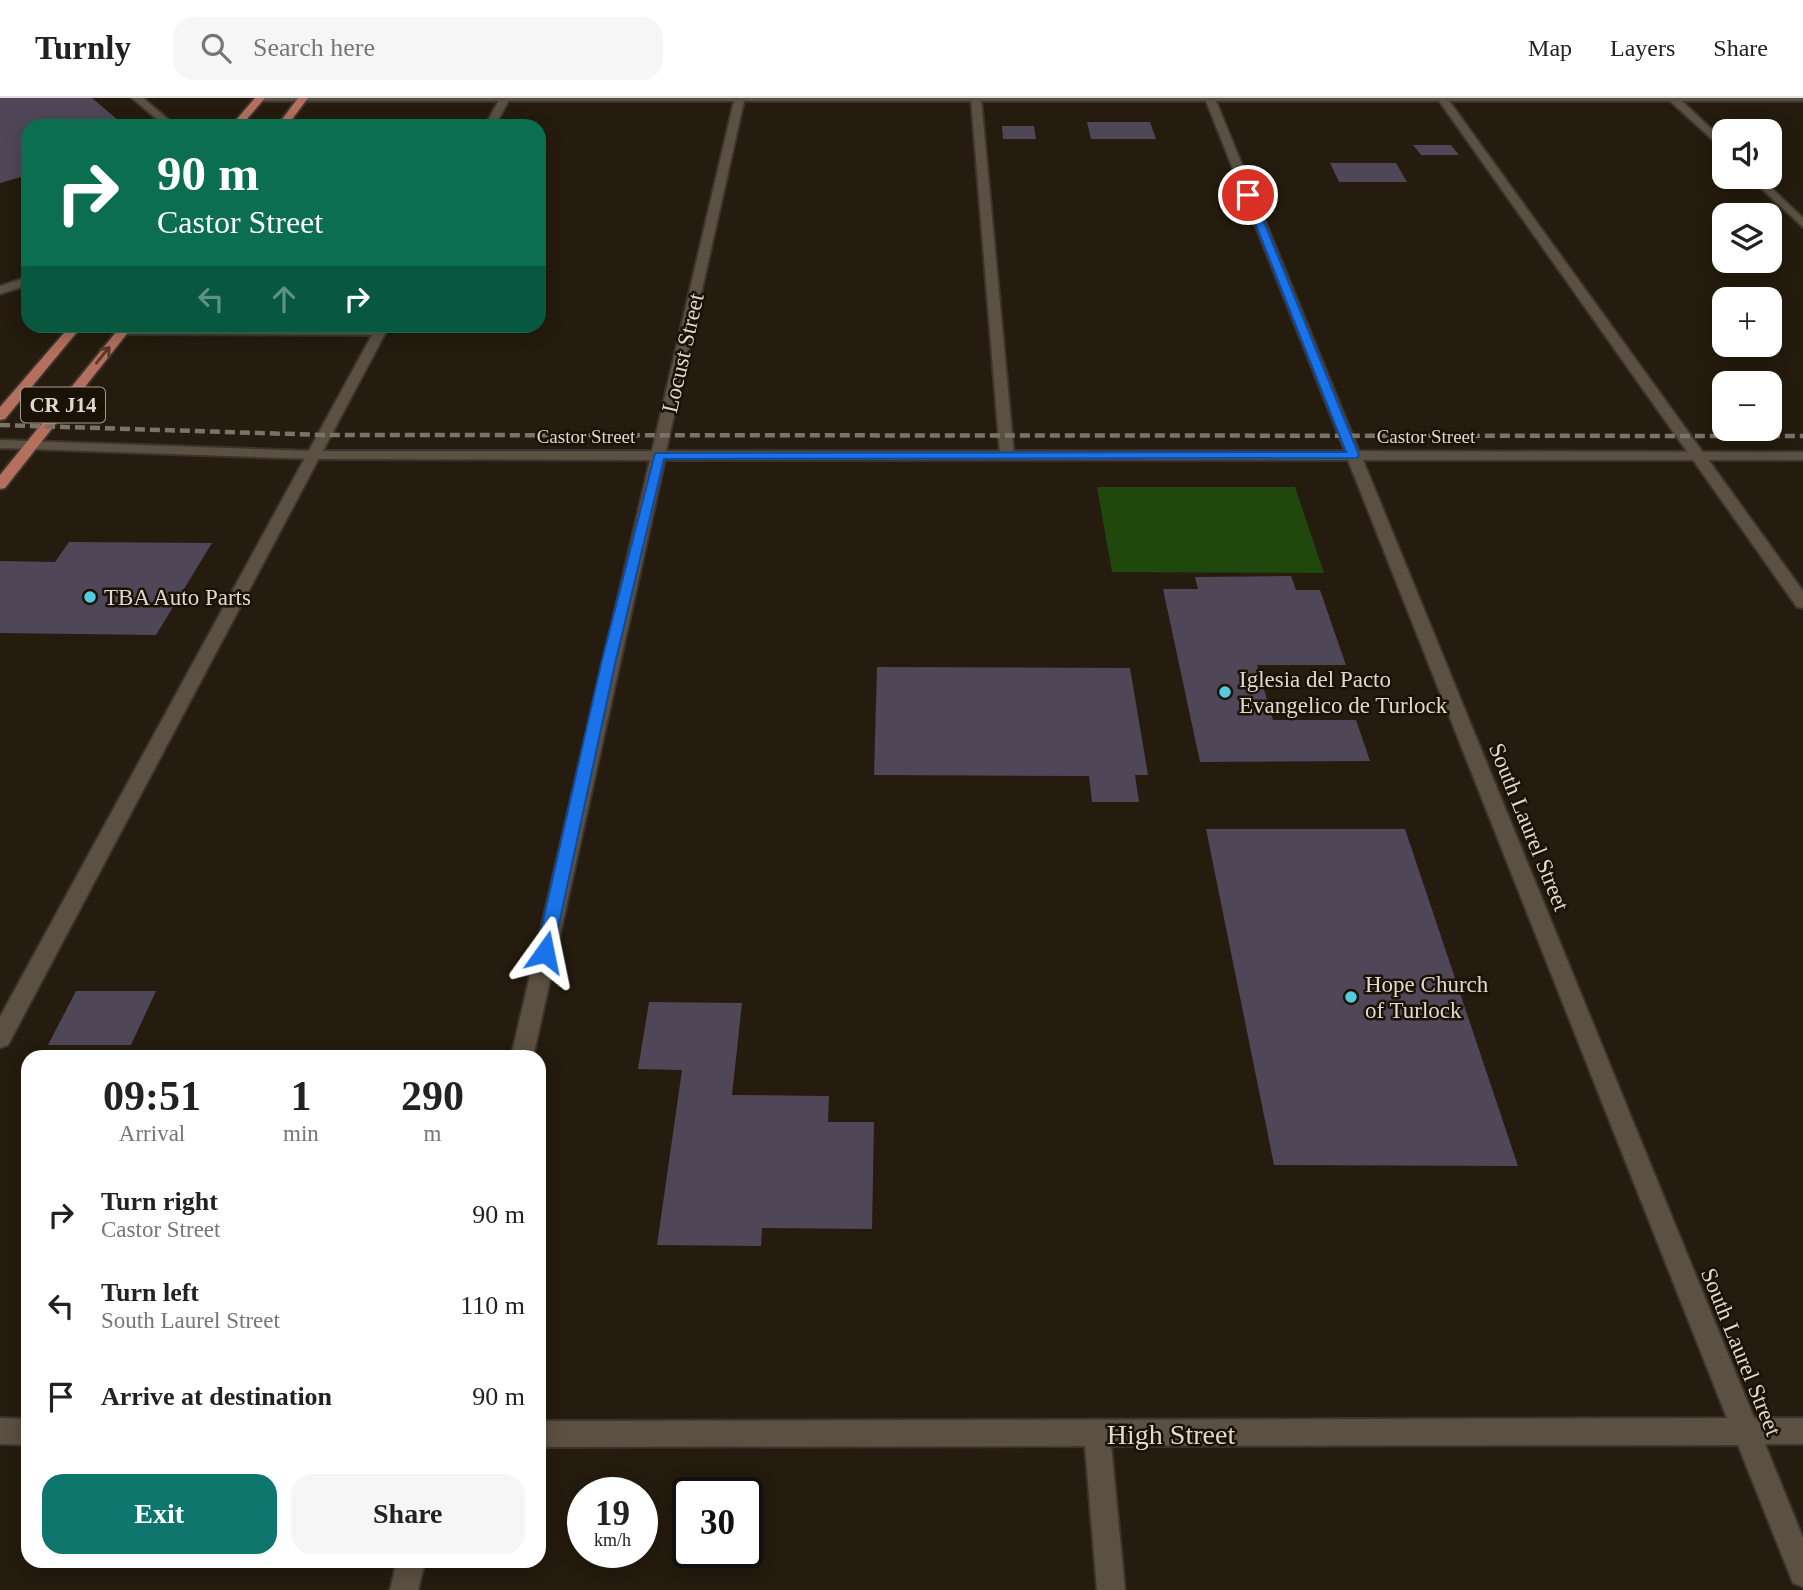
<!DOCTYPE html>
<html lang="en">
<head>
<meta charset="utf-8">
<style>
  :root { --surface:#fff; --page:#f6f6f6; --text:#222; --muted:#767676; --line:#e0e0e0; --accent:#0f766e }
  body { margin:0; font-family:"Times New Roman",serif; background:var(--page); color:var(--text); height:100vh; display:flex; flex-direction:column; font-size:26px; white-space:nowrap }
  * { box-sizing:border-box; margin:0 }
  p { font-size:23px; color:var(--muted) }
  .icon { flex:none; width:38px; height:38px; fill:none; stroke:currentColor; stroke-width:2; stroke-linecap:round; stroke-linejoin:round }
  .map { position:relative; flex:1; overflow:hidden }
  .sheet { position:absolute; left:21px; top:952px; width:525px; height:518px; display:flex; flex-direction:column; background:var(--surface); border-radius:21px; box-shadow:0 4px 18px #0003 }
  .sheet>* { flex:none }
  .banner { position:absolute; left:21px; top:21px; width:525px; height:214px; border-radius:21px; box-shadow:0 4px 18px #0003; background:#0b6e4f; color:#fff; overflow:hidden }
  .controls { position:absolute; left:1712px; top:21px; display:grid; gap:14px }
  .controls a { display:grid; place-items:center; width:70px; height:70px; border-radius:14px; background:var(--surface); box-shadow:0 4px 18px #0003; font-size:35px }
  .speed { position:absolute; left:567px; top:1379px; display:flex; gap:14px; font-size:35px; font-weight:700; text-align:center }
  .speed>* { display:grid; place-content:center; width:91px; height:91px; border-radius:50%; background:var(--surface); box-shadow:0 4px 18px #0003; line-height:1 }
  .speed small { font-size:18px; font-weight:400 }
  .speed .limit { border:4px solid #111; border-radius:10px; background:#fff; color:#111 }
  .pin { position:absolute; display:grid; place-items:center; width:60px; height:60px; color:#fff; margin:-30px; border:4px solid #fff; border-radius:50%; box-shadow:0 2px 7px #0007 }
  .me { position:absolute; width:77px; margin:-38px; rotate:12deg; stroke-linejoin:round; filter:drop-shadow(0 0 5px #0008) }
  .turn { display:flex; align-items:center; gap:24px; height:147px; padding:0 21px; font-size:32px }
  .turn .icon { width:91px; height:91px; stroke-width:2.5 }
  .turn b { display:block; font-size:49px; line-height:60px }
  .lanes { display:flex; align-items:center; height:66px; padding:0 21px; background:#0003; justify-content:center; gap:35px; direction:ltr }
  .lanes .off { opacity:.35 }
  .eta { display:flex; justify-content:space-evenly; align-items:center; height:119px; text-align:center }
  .eta b { font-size:42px; font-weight:800; line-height:49px }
  .action { display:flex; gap:14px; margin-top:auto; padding:14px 21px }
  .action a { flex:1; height:80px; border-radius:21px; background:var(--accent); color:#fff; font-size:28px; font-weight:800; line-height:80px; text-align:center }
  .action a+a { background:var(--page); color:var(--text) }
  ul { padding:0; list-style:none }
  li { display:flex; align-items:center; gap:21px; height:91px; padding:0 21px }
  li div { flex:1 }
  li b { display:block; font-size:26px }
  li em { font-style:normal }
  header { display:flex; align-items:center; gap:42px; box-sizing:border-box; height:98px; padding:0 35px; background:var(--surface); border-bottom:2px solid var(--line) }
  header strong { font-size:33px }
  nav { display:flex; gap:38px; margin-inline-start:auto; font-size:24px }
  .search { width:490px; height:63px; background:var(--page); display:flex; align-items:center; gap:18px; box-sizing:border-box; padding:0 24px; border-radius:21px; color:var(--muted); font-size:26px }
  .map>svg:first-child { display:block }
</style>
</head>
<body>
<header>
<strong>Turnly</strong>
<div class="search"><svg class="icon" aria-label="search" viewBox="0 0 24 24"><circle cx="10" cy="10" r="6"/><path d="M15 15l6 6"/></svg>Search here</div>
<nav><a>Map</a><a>Layers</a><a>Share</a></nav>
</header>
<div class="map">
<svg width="1803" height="1492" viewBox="0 0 1803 1492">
  <rect width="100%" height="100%" fill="#251b0e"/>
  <path fill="#20480c" d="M1097,389H1295L1324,475L1112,474Z"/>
  <path fill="#4f4757" d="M0,0H92L125,28H28V77L0,85Z
    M1087,24H1150L1156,41H1091Z
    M1002,28H1034L1036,41H1003Z
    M1413,47H1451L1459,57H1421Z
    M1330,65H1396L1407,84H1339Z
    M69,444L212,445L156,537L0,535V463L55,464Z
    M1291,478L1296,492H1320L1346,567H1257L1273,622H1356L1370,663L1200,664L1163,491H1198L1195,479Z
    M877,569L1130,570L1148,677H1135L1139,704H1092L1089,678L874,677Z
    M1206,731H1405L1518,1068L1274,1067Z
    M76,893H156L131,947H48Z
    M649,904L742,905L732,997L829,998L828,1024H874L872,1131L762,1130L761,1148L657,1147L682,972L638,971Z"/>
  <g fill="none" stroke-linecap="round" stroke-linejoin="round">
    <defs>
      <path id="service" d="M500,0H510L495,28H485Z
        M971,0H981L1014,357L1007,361L1000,357Z
        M1437,0H1447L1803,493V510L1797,509Z
        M389,228L8,947L0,950V919L372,237L123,236L117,232L123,228Z
        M1097,1323L1106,1327L1110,1336L1125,1492H1097L1084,1336L1088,1327Z"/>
      <path id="minor" d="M132,0H143L176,28H165Z
        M255,0H1803V3H1682L1724,43V52L1670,3H1216L1359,353L1803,354V362H1363L1754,1320H1803V1346H1765L1803,1440V1489L1793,1485L1738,1347L539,1349V1323L1727,1320L1348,362H665L533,959H511L650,362L313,361L0,350V342L313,353H652L734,3H260ZM744,3H1206L1345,353H666Z
        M1749,79H1760L1803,120V129Z
        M28,179V187L0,196V188Z
        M0,1320L28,1321V1347L0,1346Z
        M397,1463H425L418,1492H390Z"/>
      <path id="primary" d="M255,0H265L241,28H231Z
        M298,0H308L287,28H277Z
        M70,228H82L5,321L0,322V309Z
        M121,228H133L5,390L0,391V377Z"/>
    </defs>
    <use href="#service" stroke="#3b342e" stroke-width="4"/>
    <use href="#minor" stroke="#3b342e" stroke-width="4"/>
    <use href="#primary" stroke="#3b342e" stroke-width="4"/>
    <use href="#service" fill="#5b5041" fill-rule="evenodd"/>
    <use href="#minor" fill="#5b5041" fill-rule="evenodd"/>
    <use href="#primary" fill="#b46f5d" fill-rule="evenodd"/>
    <path stroke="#7c7368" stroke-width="4.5" stroke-dasharray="10 5" stroke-linecap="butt" d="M0,327L324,337L1803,338"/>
  </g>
  <defs><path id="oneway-shaft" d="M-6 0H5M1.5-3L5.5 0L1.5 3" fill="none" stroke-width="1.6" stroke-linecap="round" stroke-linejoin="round" transform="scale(1.75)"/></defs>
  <use stroke="#583729" href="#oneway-shaft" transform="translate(103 257) rotate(-51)"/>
  <path fill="#1a73e8" stroke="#114b97" stroke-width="2" d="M1248,94L1253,97L1359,357L1357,360L664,361L615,566L553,854L551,860H539L536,854L601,566L655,355L1346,354L1244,97Z"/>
  <g fill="#54cadd" stroke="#1b1206" stroke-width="2.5">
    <circle cx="90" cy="499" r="7"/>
    <circle cx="1225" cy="594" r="7"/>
    <circle cx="1351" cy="899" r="7"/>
  </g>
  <g text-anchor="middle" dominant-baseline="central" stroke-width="5" stroke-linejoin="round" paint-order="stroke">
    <g font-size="19" fill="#dfd9d0" stroke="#1b1206">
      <text x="586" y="338">Castor Street</text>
      <text x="1426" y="338">Castor Street</text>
    </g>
    <rect fill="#1b1206" stroke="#a49d93" stroke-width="2" x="21" y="289.5" width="84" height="35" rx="5"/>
    <g font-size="21" font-weight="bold" fill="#dfd9d0">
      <text x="63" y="307">CR J14</text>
    </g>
    <g font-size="23" fill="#dfd9d0" stroke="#1b1206">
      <text transform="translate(683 255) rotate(-77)">Locust Street</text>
      <text transform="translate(1529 729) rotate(68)">South Laurel Street</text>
      <text transform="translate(1741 1254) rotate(68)">South Laurel Street</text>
    </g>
    <g font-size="23" fill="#dfd9d0" stroke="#1b1206" text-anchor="start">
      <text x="104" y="499">TBA Auto Parts</text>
      <text x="1239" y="581">Iglesia del Pacto<tspan x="1239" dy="26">Evangelico de Turlock</tspan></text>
      <text x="1365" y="886">Hope Church<tspan x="1365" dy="26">of Turlock</tspan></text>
    </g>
    <g font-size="28" fill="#dfd9d0" stroke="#1b1206">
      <text x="1171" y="1336">High Street</text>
    </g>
  </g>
</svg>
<div class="controls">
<a><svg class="icon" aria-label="sound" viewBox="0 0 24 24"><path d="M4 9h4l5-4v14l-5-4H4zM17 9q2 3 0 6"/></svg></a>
<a><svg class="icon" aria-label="layers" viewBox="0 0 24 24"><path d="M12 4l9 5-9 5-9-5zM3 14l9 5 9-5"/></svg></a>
<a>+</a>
<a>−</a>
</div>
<div class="speed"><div>19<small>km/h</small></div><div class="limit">30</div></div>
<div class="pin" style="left:1248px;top:97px;background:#d93025"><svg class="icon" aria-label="arrive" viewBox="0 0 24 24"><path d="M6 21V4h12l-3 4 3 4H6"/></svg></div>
<svg class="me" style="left:545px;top:854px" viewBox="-20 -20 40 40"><path d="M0-17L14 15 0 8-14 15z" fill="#1a73e8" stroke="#fff" stroke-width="4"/></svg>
<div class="banner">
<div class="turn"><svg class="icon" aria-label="right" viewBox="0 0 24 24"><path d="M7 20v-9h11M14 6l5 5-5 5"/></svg><div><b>90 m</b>Castor Street</div></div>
<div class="lanes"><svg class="icon off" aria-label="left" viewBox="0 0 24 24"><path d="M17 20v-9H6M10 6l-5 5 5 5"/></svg><svg class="icon off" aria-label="ahead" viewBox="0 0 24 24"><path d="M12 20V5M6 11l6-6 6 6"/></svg><svg class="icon" aria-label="right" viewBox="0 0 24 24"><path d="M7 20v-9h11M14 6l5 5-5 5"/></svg></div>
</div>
<section class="sheet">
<div class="eta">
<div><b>09:51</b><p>Arrival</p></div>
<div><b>1</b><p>min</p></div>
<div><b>290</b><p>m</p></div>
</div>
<ul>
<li><svg class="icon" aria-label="right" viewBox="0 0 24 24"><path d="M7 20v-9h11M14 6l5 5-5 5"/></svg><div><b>Turn right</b><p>Castor Street</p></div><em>90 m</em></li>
<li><svg class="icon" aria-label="left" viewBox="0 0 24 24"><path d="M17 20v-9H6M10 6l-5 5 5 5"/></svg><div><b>Turn left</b><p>South Laurel Street</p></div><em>110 m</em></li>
<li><svg class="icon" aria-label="arrive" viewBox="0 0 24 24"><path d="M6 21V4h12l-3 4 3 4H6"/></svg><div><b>Arrive at destination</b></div><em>90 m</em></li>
</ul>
<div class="action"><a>Exit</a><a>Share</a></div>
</section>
</div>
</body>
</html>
